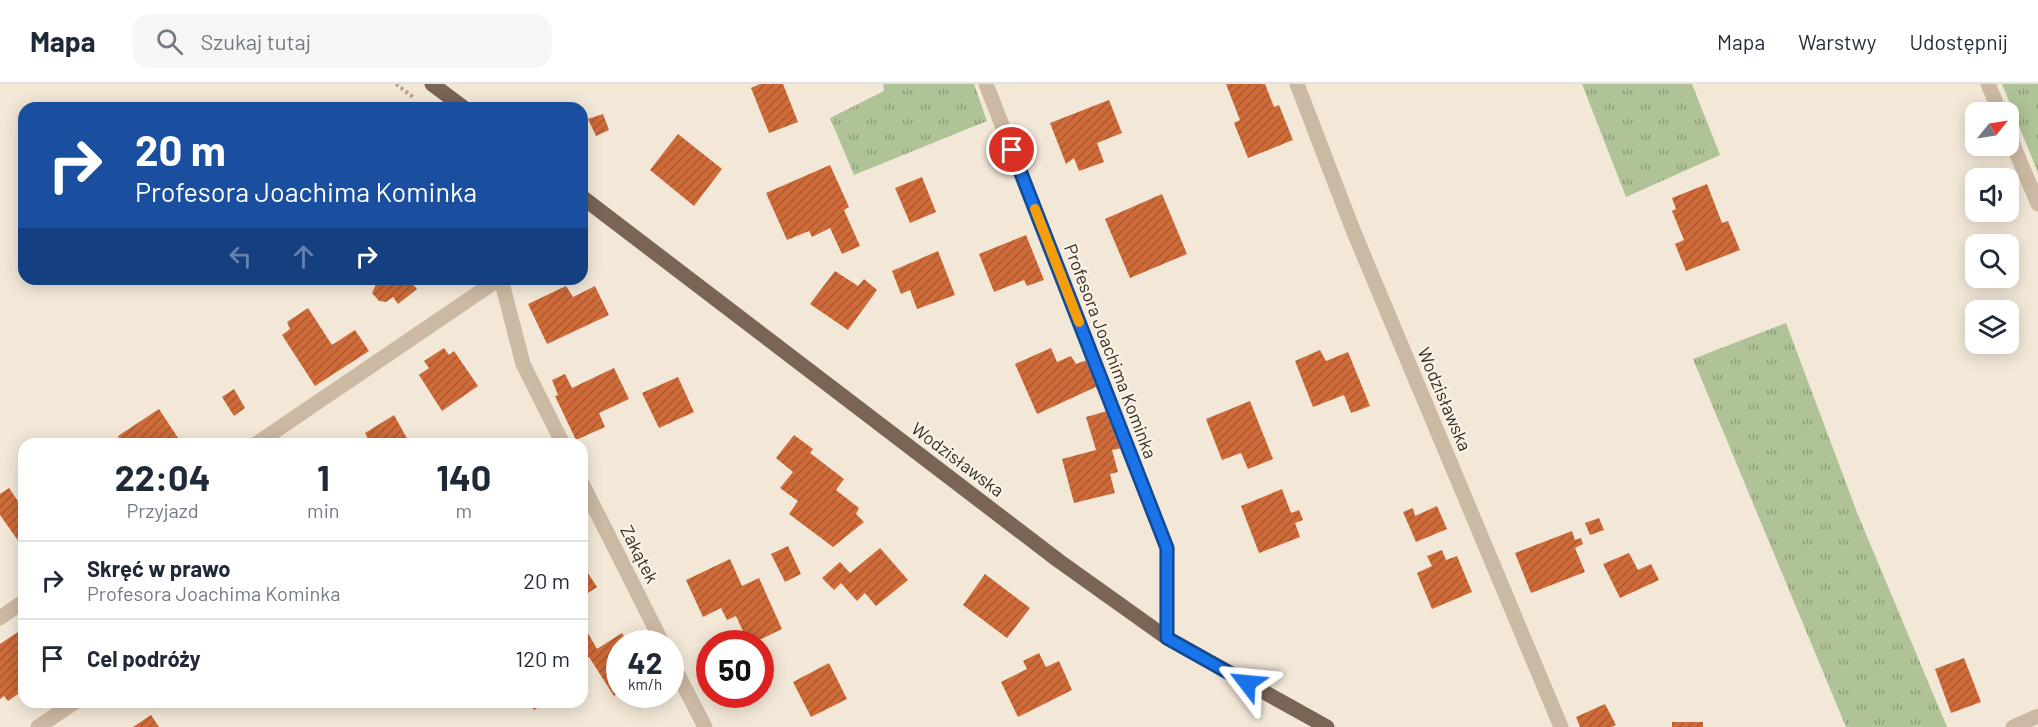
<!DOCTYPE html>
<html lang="pl">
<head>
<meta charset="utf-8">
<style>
  :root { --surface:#fff; --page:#f6f6f7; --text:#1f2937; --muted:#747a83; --line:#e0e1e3 }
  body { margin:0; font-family:Barlow,sans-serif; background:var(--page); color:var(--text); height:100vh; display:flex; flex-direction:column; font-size:22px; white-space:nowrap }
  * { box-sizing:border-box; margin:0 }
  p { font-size:20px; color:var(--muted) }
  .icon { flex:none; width:33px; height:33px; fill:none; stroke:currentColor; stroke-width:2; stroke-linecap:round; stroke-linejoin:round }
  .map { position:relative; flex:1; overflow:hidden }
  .details { position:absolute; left:18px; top:354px; width:570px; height:270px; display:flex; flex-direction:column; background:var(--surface); border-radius:18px; box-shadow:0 3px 15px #0003 }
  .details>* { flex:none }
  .guide { position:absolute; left:18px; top:18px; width:570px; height:183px; border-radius:18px; box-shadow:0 3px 15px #0003; background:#1a4fa0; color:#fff; overflow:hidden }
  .needle { width:39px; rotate:60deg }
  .buttons { position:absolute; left:1965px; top:18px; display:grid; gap:12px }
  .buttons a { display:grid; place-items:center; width:54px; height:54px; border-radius:12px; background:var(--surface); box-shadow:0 3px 15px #0003; font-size:30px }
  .speed { position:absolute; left:606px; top:546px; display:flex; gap:12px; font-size:30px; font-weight:700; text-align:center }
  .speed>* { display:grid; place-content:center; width:78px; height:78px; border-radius:50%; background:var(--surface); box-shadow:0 3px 15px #0003; line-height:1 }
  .speed small { font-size:15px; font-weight:400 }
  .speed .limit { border:9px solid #d22; background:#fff; color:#111 }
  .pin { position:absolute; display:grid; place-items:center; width:51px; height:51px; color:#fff; margin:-26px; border:3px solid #fff; border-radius:50%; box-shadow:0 2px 6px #0007 }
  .me { position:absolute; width:66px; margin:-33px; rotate:299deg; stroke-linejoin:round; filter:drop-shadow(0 0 4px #0008) }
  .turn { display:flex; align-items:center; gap:21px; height:126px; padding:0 18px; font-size:27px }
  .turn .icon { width:78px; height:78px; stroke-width:2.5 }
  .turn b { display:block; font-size:42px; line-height:51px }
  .lanes { display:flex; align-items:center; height:57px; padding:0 18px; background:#0003; justify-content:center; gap:30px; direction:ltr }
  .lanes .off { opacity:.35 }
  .eta { display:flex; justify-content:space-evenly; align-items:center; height:102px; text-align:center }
  .eta b { font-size:36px; font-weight:700; line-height:42px }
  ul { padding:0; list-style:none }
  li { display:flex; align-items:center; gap:18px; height:78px; padding:0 18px; border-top:2px solid var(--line) }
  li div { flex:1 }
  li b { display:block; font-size:22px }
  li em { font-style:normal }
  header { display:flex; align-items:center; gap:36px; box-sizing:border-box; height:84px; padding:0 30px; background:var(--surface); border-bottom:2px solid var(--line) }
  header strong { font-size:28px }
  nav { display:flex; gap:33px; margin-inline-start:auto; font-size:21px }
  .search { width:420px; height:54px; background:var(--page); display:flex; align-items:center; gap:15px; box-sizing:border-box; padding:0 21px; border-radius:18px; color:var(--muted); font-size:22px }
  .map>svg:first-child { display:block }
</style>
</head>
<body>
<header>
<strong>Mapa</strong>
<div class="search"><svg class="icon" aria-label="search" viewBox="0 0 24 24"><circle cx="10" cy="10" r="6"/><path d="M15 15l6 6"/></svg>Szukaj tutaj</div>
<nav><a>Mapa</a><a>Warstwy</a><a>Udostępnij</a></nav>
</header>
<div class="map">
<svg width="2038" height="643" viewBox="0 0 2038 643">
  <defs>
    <pattern id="grass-tufts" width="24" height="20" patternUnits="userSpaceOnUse" patternTransform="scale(1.5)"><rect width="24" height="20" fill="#b0c397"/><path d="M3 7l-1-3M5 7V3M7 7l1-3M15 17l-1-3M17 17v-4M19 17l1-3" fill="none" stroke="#909f7b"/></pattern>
    <pattern id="building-hatch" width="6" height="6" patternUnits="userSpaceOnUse" patternTransform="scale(1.5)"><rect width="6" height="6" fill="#cf6b39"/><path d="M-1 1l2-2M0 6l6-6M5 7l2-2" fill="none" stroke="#a95830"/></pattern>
  </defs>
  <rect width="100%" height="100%" fill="#f3e8d7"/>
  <path fill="url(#grass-tufts)" d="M883,0H974L987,37L854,91L830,34L884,7Z
    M1582,0H1692L1720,71L1626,113Z
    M2002,0H2038V89Z
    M1786,239L1858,431L1947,643H1846L1693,275Z"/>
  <path fill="url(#building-hatch)" d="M760,0H783L798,38L769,49L751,4Z
    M1226,0H1265L1274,23L1279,21L1293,56L1248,74L1234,39L1240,36Z
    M1109,16L1122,49L1097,59L1104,78L1079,87L1074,74L1066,80L1050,39Z
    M603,30L609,46L596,52L588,35Z
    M678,50L722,85L694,122L650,86Z
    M830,81L849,123L844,126L860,162L842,170L830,144L812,153L809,147L787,156L766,109Z
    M922,93L936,128L910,139L895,104Z
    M1707,100L1722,139L1728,137L1740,166L1686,187L1675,160L1684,156L1672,127L1676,125L1672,114Z
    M1162,110L1187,170L1130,194L1105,135Z
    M1026,151L1044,196L1027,202L1024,196L994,208L979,170Z
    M938,167L955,211L917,225L910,206L901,210L892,187Z
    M835,187L858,202L864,195L877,206L848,246L810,220Z
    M372,195H417L412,199L417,205L398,220L393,213L386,218L379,217L372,209L376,200Z
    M566,202L573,213L595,202L609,231L547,260L528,220Z
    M308,224L332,261L355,246L369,267L315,302L282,251L290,245L287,238Z
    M444,264L449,271L454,267L478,302L442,327L419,291L429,284L424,277Z
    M1051,264L1057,278L1071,272L1076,280L1087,276L1098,302L1037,330L1015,280Z
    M1320,266L1326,277L1348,268L1370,322L1351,329L1344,311L1313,323L1295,277Z
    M614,284L629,315L599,329L605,343L576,356L555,312L558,311L552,296L565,290L572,304Z
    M678,293L694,328L659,344L642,309Z
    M234,305L245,324L234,332L222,313Z
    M1250,317L1273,375L1248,385L1241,369L1222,376L1206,335Z
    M159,325L182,360H122L118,352Z
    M1111,326L1122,364L1112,366L1118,388L1110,390L1115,409L1074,419L1062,375L1096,366L1086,333Z
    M394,331L410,360H371L365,349Z
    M794,351L813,365L810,369L844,395L836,406L859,424L856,430L864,438L833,463L789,430L798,417L780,404L793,388L776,374Z
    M9,404L24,426V465L0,431V410Z
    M1282,405L1291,429L1299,426L1303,436L1295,439L1300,453L1259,469L1241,422Z
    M1437,422L1447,445L1416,458L1403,428L1413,424L1415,432Z
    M1599,434L1604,446L1590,451L1585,439Z
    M1572,447L1575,456L1581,454L1583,460L1575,464L1585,488L1531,509L1515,469Z
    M788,462L801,490L785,498L771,470Z
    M880,464L908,496L876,522L865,509L857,517L841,499L834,506L822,494L840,478L850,489Z
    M1442,466L1446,476L1457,472L1472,508L1432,525L1417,489L1432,482L1427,472Z
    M1629,469L1638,486L1651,480L1659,496L1620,514L1603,480Z
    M730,475L742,502L759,494L782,545L751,560H749L736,532L727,536L721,524L703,533L686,496Z
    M582,480L597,503L582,513Z
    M985,490L1030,524L1007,554L963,521Z
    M24,544V606L8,617L4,612L0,615V560Z
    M585,544L597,565L622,549L629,560H620V608L614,612L589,573L582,577V545Z
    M1039,569L1046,583L1059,577L1072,606L1018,633L1001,598L1027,585L1023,577Z
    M1964,574L1981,618L1951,629L1935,585Z
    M829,579L847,615L811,633L793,598Z
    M529,618H546L534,626Z
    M1605,620L1616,641L1612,643H1580L1576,633Z
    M151,631L159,643H133Z
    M1672,638H1703V643H1672Z"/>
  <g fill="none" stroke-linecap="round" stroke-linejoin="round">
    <path stroke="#b7a38d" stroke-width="4" stroke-dasharray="3 3" stroke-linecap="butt" d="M396,0L413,13"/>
    <path stroke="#ccb9a3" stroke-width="15" d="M986,0L1167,464V554
      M1297,0L1353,146L1561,643
      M1988,0L2000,28
      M2008,49L2038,120
      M501,195L523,280L563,360
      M256,360L499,195
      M582,399L663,560
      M0,534L24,517
      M670,575L705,643
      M38,643L75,618
      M2013,643L2038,632"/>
    <path stroke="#796455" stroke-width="15" d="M432,0L464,24
      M582,113L1059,477L1167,554L1327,643"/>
  </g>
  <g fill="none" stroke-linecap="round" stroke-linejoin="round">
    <defs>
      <path id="route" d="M1012,66L1167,464V554L1247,599"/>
    </defs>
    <use href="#route" stroke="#114b97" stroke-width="15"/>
    <use href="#route" stroke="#1a73e8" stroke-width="10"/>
    <path stroke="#f59e0b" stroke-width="10" d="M1035,125L1079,238"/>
  </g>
  <g text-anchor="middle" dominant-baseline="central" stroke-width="4.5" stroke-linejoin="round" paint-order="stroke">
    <g font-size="18" fill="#362c25" stroke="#faf2e4">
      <text transform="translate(1111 267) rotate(69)">Profesora Joachima Kominka</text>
      <text transform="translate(1445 315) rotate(67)">Wodzisławska</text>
      <text transform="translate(958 375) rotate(37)">Wodzisławska</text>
      <text transform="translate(640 470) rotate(63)">Zakątek</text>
    </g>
  </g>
</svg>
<div class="buttons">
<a><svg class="needle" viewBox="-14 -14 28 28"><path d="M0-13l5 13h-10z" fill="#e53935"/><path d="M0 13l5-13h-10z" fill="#747a83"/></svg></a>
<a><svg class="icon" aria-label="sound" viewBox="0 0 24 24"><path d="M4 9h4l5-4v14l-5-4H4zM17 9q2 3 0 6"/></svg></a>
<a><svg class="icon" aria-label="search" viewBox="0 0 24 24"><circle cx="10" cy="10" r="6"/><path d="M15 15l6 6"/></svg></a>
<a><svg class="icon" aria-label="layers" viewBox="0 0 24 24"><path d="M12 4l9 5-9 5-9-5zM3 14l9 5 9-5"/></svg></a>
</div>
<div class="speed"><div>42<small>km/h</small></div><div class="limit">50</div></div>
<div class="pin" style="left:1012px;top:66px;background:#d93025"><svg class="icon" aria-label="arrive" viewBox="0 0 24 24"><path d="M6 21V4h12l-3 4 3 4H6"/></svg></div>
<svg class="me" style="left:1247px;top:599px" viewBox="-20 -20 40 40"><path d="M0-17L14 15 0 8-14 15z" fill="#1a73e8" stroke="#fff" stroke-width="4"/></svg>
<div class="guide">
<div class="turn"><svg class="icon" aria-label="right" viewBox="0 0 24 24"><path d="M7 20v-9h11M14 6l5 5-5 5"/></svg><div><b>20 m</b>Profesora Joachima Kominka</div></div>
<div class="lanes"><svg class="icon off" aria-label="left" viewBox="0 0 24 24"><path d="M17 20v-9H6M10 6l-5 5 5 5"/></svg><svg class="icon off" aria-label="ahead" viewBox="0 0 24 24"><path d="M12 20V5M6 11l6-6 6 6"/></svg><svg class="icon" aria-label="right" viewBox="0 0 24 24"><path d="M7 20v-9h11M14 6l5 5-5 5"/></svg></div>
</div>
<section class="details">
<div class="eta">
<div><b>22:04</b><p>Przyjazd</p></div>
<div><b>1</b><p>min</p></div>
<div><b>140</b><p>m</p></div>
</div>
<ul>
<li><svg class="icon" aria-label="right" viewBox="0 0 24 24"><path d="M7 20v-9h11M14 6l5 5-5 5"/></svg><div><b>Skręć w prawo</b><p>Profesora Joachima Kominka</p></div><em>20 m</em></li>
<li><svg class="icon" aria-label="arrive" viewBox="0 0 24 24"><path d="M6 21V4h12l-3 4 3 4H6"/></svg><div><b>Cel podróży</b></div><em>120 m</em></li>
</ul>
</section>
</div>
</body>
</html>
